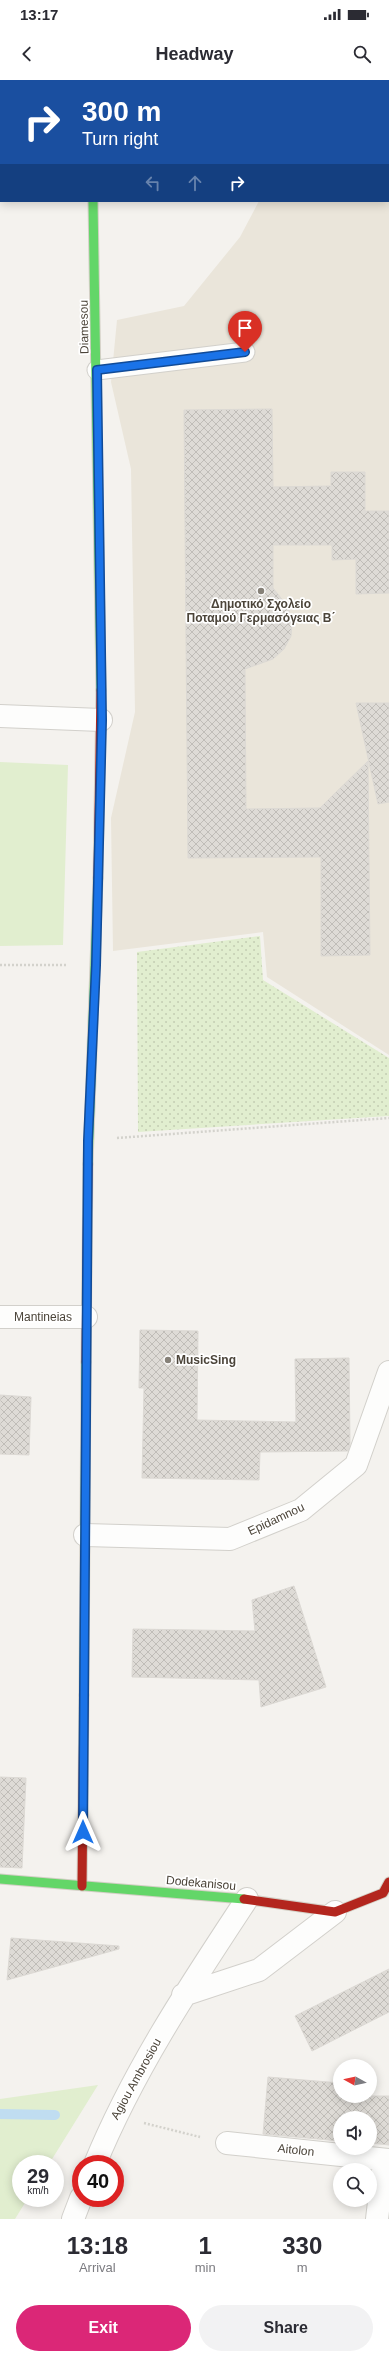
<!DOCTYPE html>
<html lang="en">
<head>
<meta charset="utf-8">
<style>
  :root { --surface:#fff; --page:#f2f2f3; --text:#2b2b33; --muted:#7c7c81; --accent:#db2777 }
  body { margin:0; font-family:Arial,sans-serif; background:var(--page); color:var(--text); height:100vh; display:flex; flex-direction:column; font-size:15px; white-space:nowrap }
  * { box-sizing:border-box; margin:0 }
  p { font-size:13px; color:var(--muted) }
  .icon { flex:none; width:22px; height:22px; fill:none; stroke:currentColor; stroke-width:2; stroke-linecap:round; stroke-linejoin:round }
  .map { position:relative; height:2139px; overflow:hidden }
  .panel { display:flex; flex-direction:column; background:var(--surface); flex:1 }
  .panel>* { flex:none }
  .hud { position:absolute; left:0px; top:0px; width:389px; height:122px; box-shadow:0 2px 10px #0003; background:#1a4fa0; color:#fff; overflow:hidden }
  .needle { width:26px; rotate:278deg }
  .fabs { position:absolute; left:333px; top:1979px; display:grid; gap:8px }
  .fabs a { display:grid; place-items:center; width:44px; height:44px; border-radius:50%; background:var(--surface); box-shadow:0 2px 10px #0003; font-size:20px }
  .speed { position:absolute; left:12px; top:2075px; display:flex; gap:8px; font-size:20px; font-weight:700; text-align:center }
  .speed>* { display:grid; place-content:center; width:52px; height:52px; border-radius:50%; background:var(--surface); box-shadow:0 2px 10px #0003; line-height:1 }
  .speed small { font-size:10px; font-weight:400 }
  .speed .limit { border:6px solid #d22; background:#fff; color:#111 }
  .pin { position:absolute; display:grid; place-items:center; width:34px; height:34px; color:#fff; margin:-41px -17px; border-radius:50% 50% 50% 0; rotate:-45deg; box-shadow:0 0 4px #0007 }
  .pin .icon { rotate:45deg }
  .me { position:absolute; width:44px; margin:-22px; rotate:0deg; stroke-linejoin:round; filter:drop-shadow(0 0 3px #0008) }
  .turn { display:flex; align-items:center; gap:14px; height:84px; padding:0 16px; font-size:18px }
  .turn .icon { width:52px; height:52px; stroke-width:2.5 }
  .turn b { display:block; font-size:28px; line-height:34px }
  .lanes { display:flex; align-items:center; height:38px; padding:0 16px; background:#0003; justify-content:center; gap:20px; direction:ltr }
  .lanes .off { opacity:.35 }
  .eta { display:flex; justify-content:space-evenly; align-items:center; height:68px; text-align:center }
  .eta b { font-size:24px; font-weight:600; line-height:28px }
  .cta { display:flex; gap:8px; margin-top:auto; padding:8px 16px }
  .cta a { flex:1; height:46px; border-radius:24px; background:var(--accent); color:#fff; font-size:16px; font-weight:600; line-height:46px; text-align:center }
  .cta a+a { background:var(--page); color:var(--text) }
  .status { display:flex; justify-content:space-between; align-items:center; height:28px; padding:0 20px; background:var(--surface); direction:ltr }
  .status svg { height:11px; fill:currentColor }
  header { display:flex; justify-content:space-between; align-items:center; height:52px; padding:0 16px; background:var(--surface); font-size:18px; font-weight:600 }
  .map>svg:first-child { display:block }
</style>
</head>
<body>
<div class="status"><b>13:17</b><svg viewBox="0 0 49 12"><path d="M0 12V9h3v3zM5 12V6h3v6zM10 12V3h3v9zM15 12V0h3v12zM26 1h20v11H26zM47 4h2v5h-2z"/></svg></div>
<header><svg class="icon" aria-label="back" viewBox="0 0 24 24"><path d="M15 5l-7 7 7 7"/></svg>Headway<svg class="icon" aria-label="search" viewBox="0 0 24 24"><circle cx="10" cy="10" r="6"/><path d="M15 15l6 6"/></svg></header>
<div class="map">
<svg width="389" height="2139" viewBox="0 0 389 2139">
  <defs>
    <pattern id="park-dots" width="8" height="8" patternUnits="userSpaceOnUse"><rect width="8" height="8" fill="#e1eecf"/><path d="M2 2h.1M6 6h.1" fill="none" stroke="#c3cdb2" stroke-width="1.8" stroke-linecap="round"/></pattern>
    <pattern id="building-cross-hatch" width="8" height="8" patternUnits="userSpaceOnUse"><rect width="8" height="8" fill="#dedbd6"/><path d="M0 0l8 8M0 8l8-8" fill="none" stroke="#c0bdb8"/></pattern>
  </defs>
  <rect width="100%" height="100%" fill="#f4f2ee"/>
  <path fill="#eae5da" d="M324,0H389V975L267,897L263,852L113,871L111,738L135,632L131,389L111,302L117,240L184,226L240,157L259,121H388V1Z"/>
  <path fill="#e1eecf" d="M0,682L68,685L63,865L0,866Z
    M98,2005L49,2084H21V2118H28L15,2139H0V2019Z"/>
  <path fill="url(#park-dots)" d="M260,856L263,900L389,978V1036L138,1052L137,872Z"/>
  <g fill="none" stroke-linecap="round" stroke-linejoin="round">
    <path stroke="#c0ddf1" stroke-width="10" d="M0,2034L55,2035"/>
  </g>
  <path fill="url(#building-cross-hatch)" stroke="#dcd9d4" d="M272,329L273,407L331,406V392H365V431H389V513L356,514V479L332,480V465H273V508L288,527L292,542L291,556L284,569L273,579L245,589L246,729L320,728L368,681L370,875L321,876V777L188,778L184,330Z
    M356,623H389V722L378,724Z
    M140,1250L198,1251L197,1340L296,1342L295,1279L349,1278L350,1364L348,1371L260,1372L259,1400L142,1398L144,1308H139Z
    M0,1315L31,1317L29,1375L0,1374Z
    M294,1506L326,1607L261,1627L259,1600L132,1597L133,1549L255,1551L252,1520Z
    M0,1697L26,1698L22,1788L0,1787Z
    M11,1858L119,1866V1869L7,1900Z
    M389,1889V1932L312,1971L295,1936Z
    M268,1997L340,2003V2016H389V2065L370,2063V2038H340V2061L263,2054Z"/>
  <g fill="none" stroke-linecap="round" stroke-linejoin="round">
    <defs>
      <path id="lane" d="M97,290L245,272"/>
      <path id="street" d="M88,1V0
        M0,636L101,640
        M0,1237H86
        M85,1455L230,1459L301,1430L356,1385L389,1292
        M183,1915L259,1890L335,1832
        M227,2063L389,2080
        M95,2084C134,1989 191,1904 247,1819
        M73,2139L81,2118
        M377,2139L384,2080"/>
      <path id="fast" d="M93,121L101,610
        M88,1084L98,798
        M84,1615L86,1282
        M0,1799L244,1819"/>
      <path id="jam" d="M98,798L101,610
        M86,1282L88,1084
        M82,1806L84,1615
        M244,1819L335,1832L383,1813L389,1802"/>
    </defs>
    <use href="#lane" stroke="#d2d0cb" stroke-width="21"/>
    <use href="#street" stroke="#d2d0cb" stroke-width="24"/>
    <use href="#fast" stroke="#d3cfc5" stroke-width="11"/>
    <use href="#jam" stroke="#d3cfc5" stroke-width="11"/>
    <path stroke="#d3d2cc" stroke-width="2.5" stroke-dasharray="2 2" stroke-linecap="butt" d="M0,885H68
      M117,1058L389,1038
      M144,2043L200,2057"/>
    <use href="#lane" stroke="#fdfdfc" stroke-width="19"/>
    <use href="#street" stroke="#fdfdfc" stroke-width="22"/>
    <use href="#fast" stroke="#63d668" stroke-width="9"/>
    <use href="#jam" stroke="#b3261e" stroke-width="9"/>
  </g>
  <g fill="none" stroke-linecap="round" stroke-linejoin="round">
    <defs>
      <path id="route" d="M83,1752L88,1061L96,885L102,640L97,290L245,272"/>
    </defs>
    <use href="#route" stroke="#114b97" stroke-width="10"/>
    <use href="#route" stroke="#1a73e8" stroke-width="7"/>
  </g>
  <g fill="#868178" stroke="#fff" stroke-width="1.5">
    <circle cx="261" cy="511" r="4"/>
    <circle cx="168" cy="1280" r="4"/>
  </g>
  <g text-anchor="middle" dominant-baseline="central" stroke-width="3.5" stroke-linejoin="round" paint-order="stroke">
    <g font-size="12" fill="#4b4439" stroke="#fff">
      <text transform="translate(84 247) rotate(-91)">Diamesou</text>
      <text x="43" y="1237">Mantineias</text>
      <text transform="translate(276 1439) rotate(-25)">Epidamnou</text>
      <text transform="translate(201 1803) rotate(5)">Dodekanisou</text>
      <text transform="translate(136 1999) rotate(-61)">Agiou Ambrosiou</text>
      <text transform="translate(296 2070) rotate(6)">Aitolon</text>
    </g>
    <g font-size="12" font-weight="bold" fill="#4b4439" stroke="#fff">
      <text x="261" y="524">Δημοτικό Σχολείο<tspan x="261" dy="14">Ποταμού Γερμασόγειας Β΄</tspan></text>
      <text x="176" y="1280" text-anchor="start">MusicSing</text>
    </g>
  </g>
</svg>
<div class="fabs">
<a><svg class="needle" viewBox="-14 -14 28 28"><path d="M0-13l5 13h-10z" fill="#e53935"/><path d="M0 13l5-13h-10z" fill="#7c7c81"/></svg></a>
<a><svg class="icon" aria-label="sound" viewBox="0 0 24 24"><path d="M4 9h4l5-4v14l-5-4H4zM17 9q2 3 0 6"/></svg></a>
<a><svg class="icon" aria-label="search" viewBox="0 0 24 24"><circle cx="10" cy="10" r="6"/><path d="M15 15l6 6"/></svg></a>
</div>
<div class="speed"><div>29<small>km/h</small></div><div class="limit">40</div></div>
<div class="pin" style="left:245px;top:272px;background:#d93025"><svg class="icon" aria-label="arrive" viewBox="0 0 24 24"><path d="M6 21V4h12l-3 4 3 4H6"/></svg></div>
<svg class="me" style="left:83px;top:1752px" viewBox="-20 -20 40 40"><path d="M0-17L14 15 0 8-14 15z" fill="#1a73e8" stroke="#fff" stroke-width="4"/></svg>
<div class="hud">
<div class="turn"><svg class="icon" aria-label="right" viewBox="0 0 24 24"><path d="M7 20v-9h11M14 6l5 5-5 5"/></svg><div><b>300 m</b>Turn right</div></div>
<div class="lanes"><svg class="icon off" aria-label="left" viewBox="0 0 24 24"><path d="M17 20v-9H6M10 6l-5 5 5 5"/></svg><svg class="icon off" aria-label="ahead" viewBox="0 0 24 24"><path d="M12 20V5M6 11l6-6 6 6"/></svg><svg class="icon" aria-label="right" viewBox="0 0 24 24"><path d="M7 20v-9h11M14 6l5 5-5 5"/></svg></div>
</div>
</div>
<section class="panel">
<div class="eta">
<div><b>13:18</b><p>Arrival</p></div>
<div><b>1</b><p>min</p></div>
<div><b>330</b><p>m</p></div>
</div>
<div class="cta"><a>Exit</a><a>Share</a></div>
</section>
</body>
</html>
